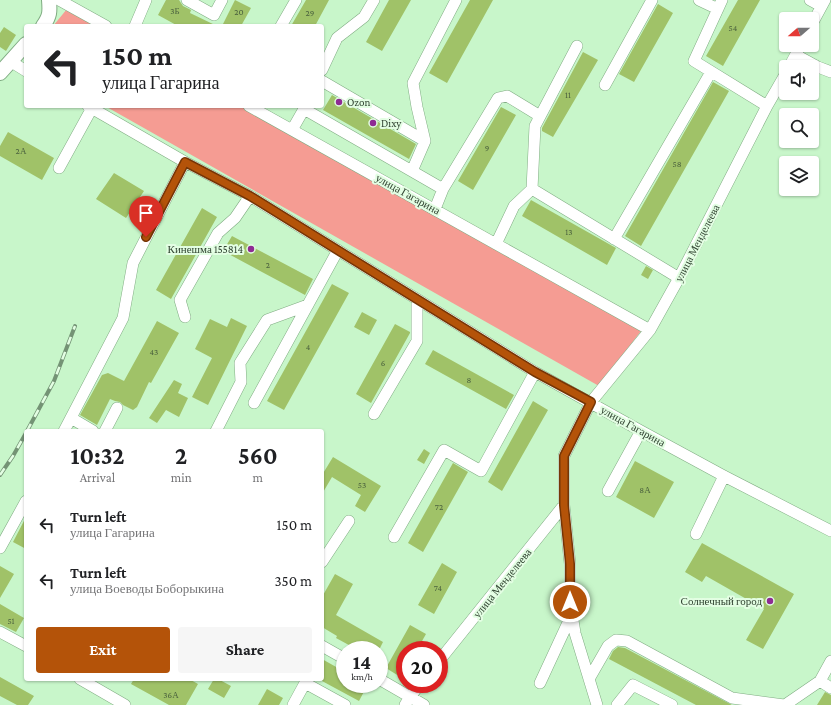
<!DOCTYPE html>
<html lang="en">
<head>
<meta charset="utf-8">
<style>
  :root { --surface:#fff; --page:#f6f6f6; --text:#202124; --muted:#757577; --accent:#b45309 }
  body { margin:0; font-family:"Crimson Pro",serif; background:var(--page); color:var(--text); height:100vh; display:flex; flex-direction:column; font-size:15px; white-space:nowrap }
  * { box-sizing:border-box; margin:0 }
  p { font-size:13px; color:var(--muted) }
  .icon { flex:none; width:22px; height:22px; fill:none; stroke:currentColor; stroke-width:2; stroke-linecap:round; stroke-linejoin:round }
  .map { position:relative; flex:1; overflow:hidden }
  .sheet { position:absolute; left:24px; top:429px; width:300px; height:252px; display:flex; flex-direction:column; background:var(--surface); border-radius:4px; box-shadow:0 1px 3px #0004 }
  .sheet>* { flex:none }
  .banner { position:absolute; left:24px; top:24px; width:300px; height:84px; border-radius:4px; box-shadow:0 1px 3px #0004; background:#fff; color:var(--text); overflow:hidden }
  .needle { width:26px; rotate:250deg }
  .buttons { position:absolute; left:779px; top:12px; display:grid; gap:8px }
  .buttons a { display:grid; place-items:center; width:40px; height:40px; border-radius:4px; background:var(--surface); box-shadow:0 1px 3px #0004; font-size:20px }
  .speed { position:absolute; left:336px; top:641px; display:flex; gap:8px; font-size:20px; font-weight:700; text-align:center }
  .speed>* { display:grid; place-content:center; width:52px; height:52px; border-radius:50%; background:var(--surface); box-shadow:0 1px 3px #0004; line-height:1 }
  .speed small { font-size:10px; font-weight:400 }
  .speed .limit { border:6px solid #d22; background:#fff; color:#111 }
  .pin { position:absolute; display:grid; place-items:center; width:34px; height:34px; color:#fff; margin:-41px -17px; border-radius:50% 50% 50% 0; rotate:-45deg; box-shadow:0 0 4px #0007 }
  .pin .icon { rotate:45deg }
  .me { position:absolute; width:44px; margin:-22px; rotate:0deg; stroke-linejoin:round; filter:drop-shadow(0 0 3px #0008) }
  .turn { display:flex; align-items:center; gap:14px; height:84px; padding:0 12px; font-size:18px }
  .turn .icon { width:52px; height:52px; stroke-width:2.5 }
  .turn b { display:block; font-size:28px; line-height:34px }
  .eta { display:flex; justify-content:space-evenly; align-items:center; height:68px; text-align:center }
  .eta b { font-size:24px; font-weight:700; line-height:28px }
  .cta { display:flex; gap:8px; margin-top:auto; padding:8px 12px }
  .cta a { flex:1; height:46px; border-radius:4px; background:var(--accent); color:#fff; font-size:16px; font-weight:700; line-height:46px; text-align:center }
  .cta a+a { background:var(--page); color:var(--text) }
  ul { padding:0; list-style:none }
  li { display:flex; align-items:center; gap:12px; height:56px; padding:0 12px }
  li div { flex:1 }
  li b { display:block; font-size:15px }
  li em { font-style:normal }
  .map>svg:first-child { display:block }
</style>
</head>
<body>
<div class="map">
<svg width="831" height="705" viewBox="0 0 831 705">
  <rect width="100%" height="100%" fill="#c8f6ca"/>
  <path fill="#f59c93" d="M67,9L97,26H53Z
    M105,106H240L641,331L599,386Z"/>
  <path fill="#a0c268" d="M166,0H179L183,6L191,10L190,13L217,26H178L158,15Z
    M235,0L251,8L241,26H222Z
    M306,0H329L315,26H291Z
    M389,0H411L382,51L366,42Z
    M470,0H493L447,83L429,73Z
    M738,0H760L723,66L706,56Z
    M658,4L673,13L634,82L619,74Z
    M4,27L16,35L6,51L0,47V33Z
    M583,52L598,60L553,137L542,131V128Z
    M713,82L729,91L641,246L625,236Z
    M332,95L416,144L409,159L323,110Z
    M501,107L516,115L473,190L458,181Z
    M8,132L54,158L42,180L0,156V146Z
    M114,173L144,191L126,218L96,199Z
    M531,200L616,248L607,265L522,216Z
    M202,208L217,217L171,299L156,290Z
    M232,236L313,279L305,295L223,251Z
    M646,266L653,270L648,279L641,275Z
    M332,284L349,293L284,410L267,401Z
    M362,312L377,320L369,335L354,327Z
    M231,318L247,326L208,405L192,397L212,358L195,349L210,319L227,327Z
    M157,321L179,333L151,383L149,382L137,407L133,410L123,405L120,402L115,401L110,399L97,425L80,415L102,375L108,373L124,381Z
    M395,324L410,332V333L371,403L356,394Z
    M433,350L514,395L506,409L425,364Z
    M174,380L182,384L178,393L188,398L179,417L166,410L157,423L149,418Z
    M533,401L548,410L502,491L488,482Z
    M424,449L430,453L424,464L417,460Z
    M333,457L381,486L365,512L355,506L361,495L332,477L322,494V475Z
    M635,461L674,482L654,518L616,497Z
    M453,463L468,472L423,552L408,543Z
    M26,517V549L13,542Z
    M702,543L794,594L763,649L746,640L764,609L706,576L702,582L685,572Z
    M442,563L457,572L434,614L418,605Z
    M0,566L14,574L0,598Z
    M335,574L353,584L336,615L383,642L379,650H358L336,638L337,636L322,627V597Z
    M0,604L24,618L16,632L0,624Z
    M410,625L426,634L417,650H405V672L402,678L386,668Z
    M618,647L625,648L732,705H696L609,659L613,651Z
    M322,659L345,672V684H368L359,701L322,681Z
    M0,677L34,696L28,705H17L0,696Z
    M134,679H189L198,684L186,705H169L131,684Z
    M214,679H218L231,686L224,698L208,689Z
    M267,689L283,698L279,705H258Z
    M825,692L831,695V705H817Z"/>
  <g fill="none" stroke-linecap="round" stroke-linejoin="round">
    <defs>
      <path id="minor" d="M59,0L106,26
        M187,0L214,15L222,0
        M699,0L718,9
        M722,0L694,61L767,106
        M810,0L821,6
        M812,24L825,0
        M135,26L146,0
        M281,26L296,0
        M577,46L535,126L532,189L679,278
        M796,55L818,67L831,72
        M10,61L26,71
        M789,67L801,45
        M322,70L337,38L364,17L374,0
        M322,81L425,141
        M605,85L652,0
        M88,106L185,162L250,196L535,372L641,431L724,476L831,531
        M249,106L650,330
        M292,130L304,109L443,189L435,209
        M59,168L92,108
        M412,171L425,141L417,107L413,83L456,0
        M443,189L498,98L507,96L540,116
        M614,239L711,72
        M496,244L514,206L532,189
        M185,317L180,300L218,233L235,218L250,196
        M254,403L338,250
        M374,414L417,341V299
        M71,418L93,431
        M64,431L123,318L133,263L185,162
        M105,431L117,408
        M216,431L241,382L240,363L267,320L308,305
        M608,491L641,431
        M696,534L724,476
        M394,537L444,450L481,471L535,372
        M0,548L26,501
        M322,562L349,521
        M0,632L26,646
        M322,646L345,659
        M439,661L564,505
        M831,661L820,681L831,688
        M80,679L125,705
        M379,679L424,705
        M589,679L608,646L616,640L627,641L732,698L784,705
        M540,683L572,614
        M293,705L305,683L345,705
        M405,705L410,697L420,684
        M597,705L575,633L570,602V564L564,505V456L591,402L650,330L679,278L767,106L786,73
        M617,705L633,685L672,705
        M785,705L820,681"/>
      <path id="major" d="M43,26C50,16 50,12 49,0
        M0,73L26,44"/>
    </defs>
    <use href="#minor" stroke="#80ac83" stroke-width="12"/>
    <use href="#major" stroke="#80ac83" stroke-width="16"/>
    <use href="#minor" stroke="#fff" stroke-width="11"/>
    <use href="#major" stroke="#fff" stroke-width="14"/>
    <defs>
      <path id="rail" d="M27,431L54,381L75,326
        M0,475L13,456L26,433"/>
    </defs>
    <use href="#rail" stroke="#749375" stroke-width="4"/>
    <use href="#rail" stroke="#e3fee3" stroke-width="2.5" stroke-dasharray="8" stroke-linecap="butt"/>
  </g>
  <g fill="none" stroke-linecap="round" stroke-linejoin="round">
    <defs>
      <path id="route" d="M146,237L185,162L250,196L535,372L591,402L564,456V505L570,564V602"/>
    </defs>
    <use href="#route" stroke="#753606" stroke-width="10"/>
    <use href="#route" stroke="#b45309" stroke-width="7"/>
  </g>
  <g fill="#8e2b93" stroke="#e3fee3" stroke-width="1.5">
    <circle cx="339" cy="102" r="4"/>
    <circle cx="373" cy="123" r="4"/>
    <circle cx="251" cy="249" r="4"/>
    <circle cx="770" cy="601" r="4"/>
  </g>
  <g text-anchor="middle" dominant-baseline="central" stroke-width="4" stroke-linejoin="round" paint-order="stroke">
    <g font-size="9" fill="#4b623e">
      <text x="175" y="11">3Б</text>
      <text x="239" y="12">20</text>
      <text x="310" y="13">29</text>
      <text x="733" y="28">54</text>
      <text x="568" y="95">11</text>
      <text x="487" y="148">9</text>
      <text x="21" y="151">2А</text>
      <text x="677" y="164">58</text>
      <text x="569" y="232">13</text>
      <text x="268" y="265">2</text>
      <text x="308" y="347">4</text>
      <text x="154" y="352">43</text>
      <text x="383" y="363">6</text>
      <text x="469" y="380">8</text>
      <text x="362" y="485">53</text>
      <text x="645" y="490">8А</text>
      <text x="439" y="507">72</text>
      <text x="438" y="588">74</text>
      <text x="11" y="621">51</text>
      <text x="171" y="695">36А</text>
    </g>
    <g font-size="11" fill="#2f4230" stroke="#e3fee3" text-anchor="start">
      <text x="347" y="102">Ozon</text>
      <text x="381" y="123">Dixy</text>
      <text x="243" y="249" text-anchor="end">Кинешма 155814</text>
      <text x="762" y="601" text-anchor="end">Солнечный город</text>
    </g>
    <g font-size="11" fill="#2f4230" stroke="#e3fee3">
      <text transform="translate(408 194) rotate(29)">улица Гагарина</text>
      <text transform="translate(697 243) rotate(-63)">улица Менделеева</text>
      <text transform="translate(633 426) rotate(29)">улица Гагарина</text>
      <text transform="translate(502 583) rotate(-51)">улица Менделеева</text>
    </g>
  </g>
</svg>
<div class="buttons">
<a><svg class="needle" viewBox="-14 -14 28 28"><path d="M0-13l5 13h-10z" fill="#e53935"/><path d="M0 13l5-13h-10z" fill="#757577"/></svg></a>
<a><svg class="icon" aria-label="sound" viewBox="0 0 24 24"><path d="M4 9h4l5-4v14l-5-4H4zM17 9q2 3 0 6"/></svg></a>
<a><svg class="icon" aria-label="search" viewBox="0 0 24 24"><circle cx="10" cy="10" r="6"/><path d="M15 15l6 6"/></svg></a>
<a><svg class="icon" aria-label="layers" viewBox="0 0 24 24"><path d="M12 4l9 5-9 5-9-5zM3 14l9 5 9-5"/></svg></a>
</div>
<div class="speed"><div>14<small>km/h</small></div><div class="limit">20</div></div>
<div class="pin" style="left:146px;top:237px;background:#d93025"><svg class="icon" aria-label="arrive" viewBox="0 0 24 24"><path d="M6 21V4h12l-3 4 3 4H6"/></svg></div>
<svg class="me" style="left:570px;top:602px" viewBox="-20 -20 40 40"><circle r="17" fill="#b45309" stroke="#fff" stroke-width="3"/><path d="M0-11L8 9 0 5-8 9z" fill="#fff"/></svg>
<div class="banner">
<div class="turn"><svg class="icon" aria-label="left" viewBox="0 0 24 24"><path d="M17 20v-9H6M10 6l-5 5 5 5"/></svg><div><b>150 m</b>улица Гагарина</div></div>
</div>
<section class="sheet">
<div class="eta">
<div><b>10:32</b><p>Arrival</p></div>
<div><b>2</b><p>min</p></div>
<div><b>560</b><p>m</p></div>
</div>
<ul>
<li><svg class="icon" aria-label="left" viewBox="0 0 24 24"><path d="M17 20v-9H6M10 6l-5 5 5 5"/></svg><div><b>Turn left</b><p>улица Гагарина</p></div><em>150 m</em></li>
<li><svg class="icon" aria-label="left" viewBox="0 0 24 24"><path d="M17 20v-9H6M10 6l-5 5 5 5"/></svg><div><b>Turn left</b><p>улица Воеводы Боборыкина</p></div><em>350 m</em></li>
</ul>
<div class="cta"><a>Exit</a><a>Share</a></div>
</section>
</div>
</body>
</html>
